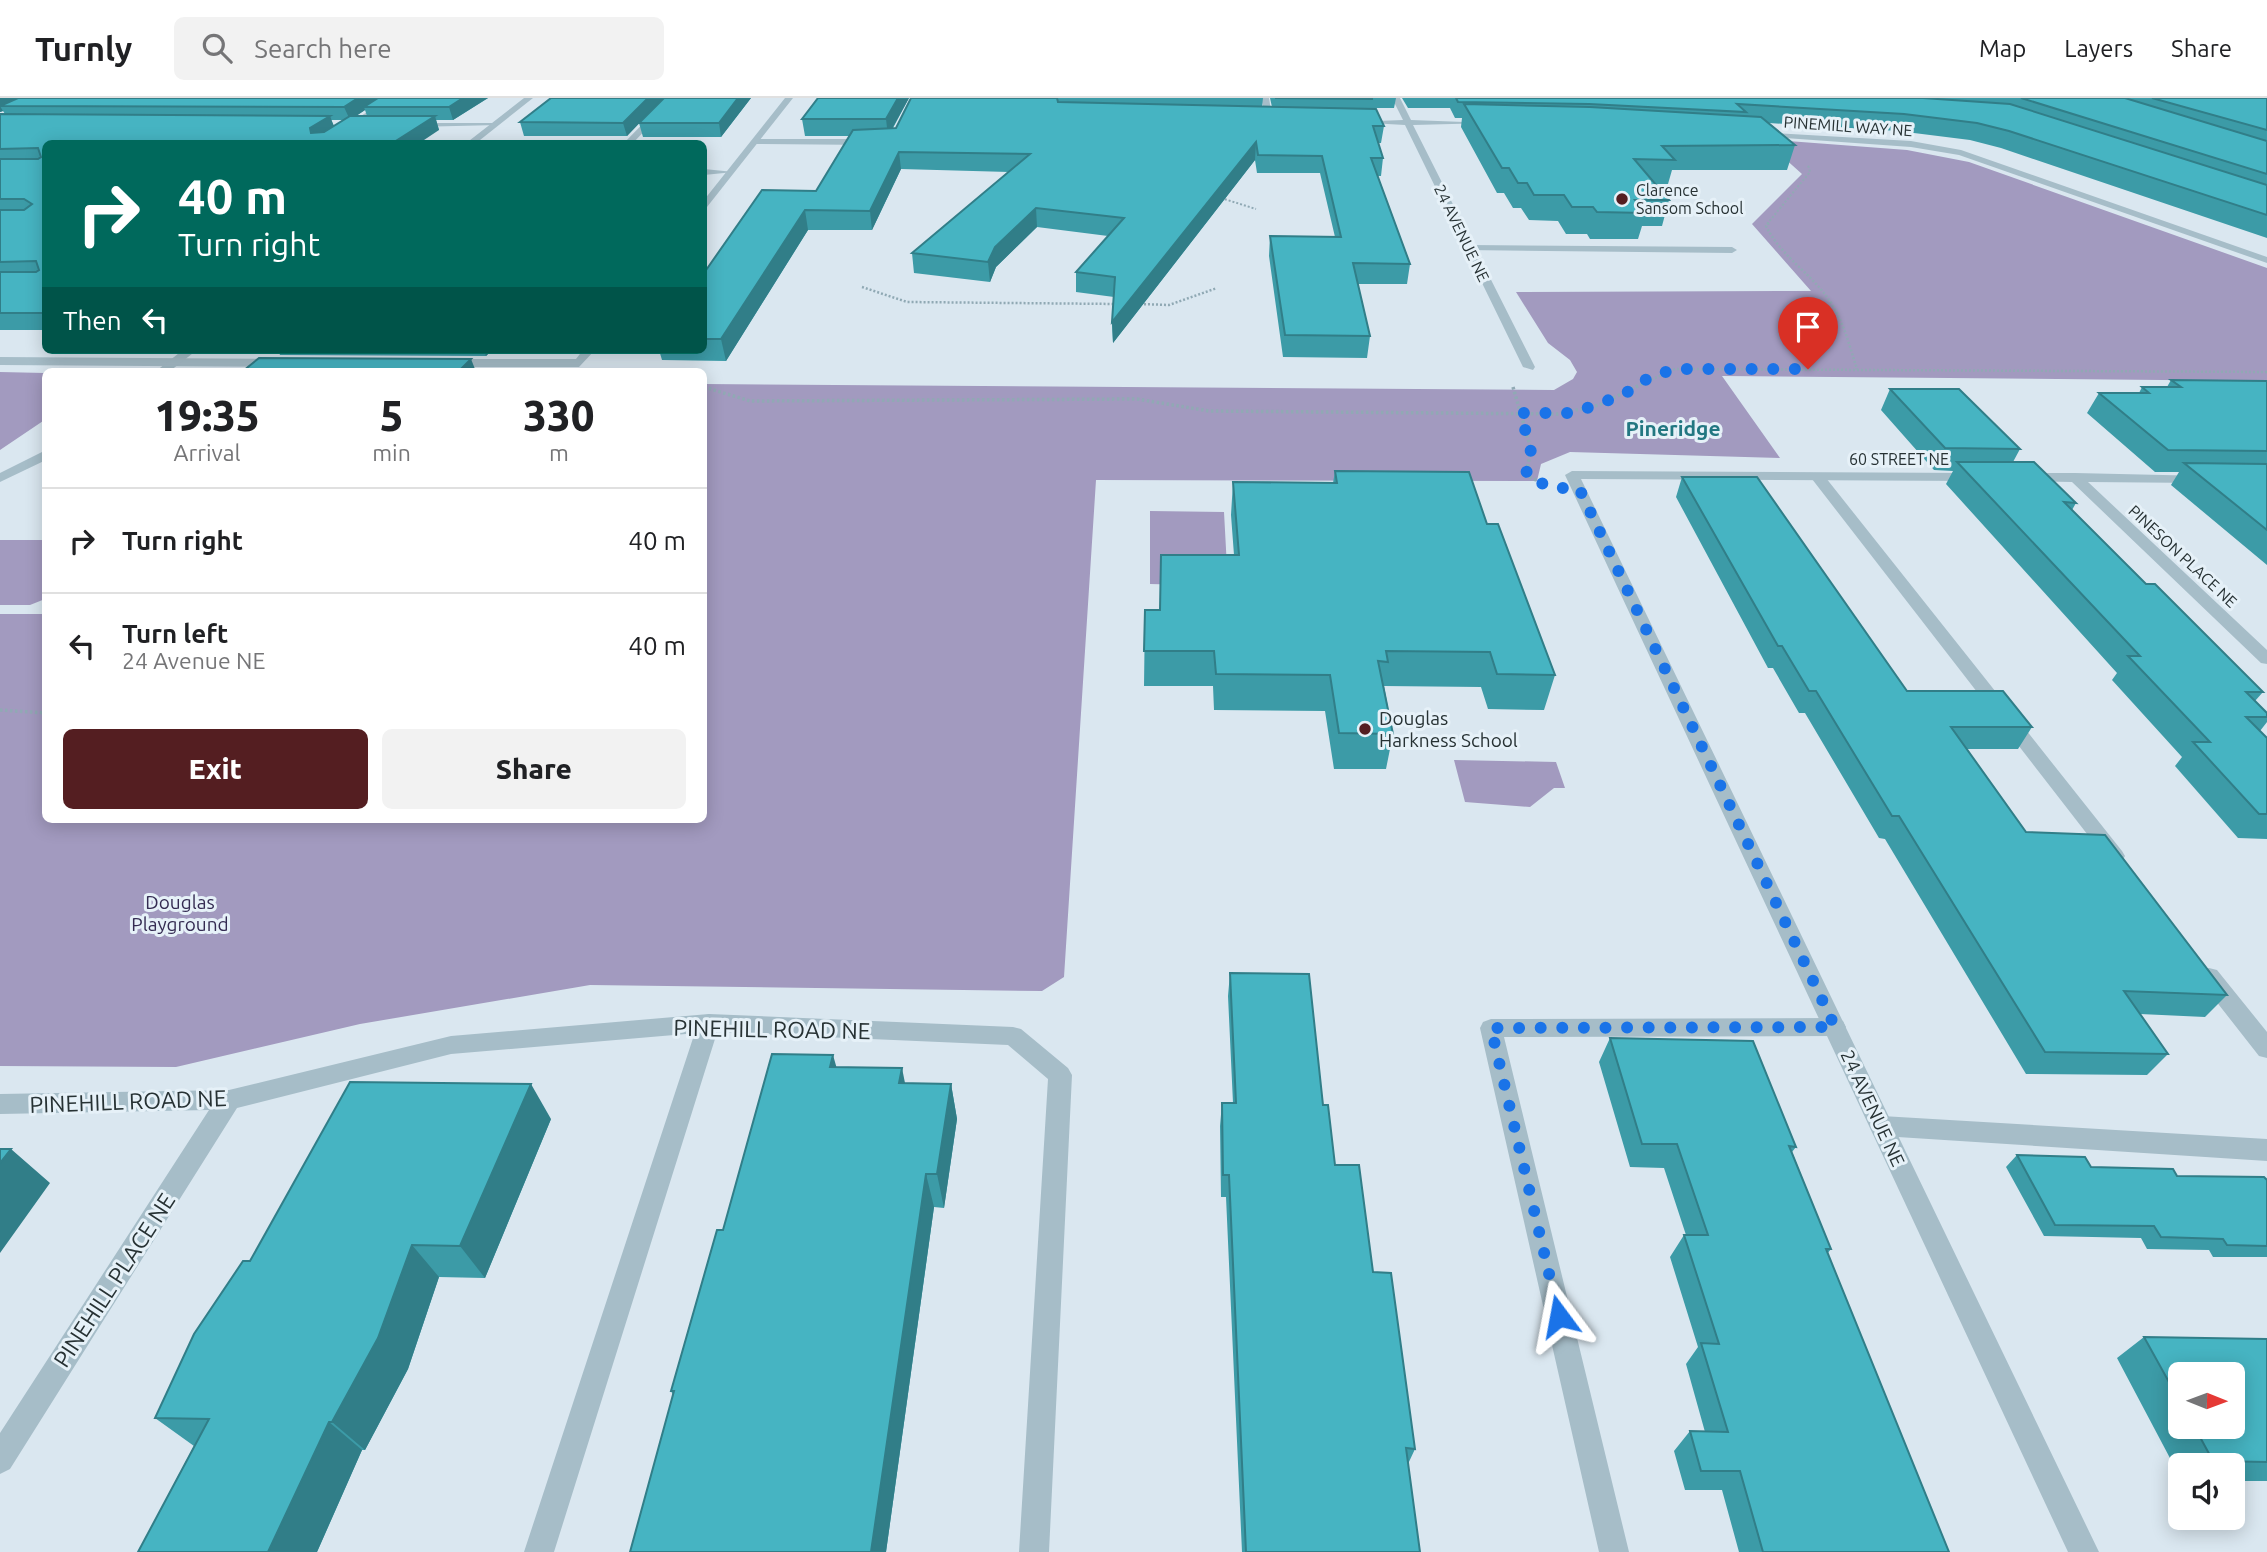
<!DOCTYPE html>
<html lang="en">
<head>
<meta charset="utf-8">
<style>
  :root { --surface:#fff; --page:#f2f2f2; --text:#202124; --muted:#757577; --line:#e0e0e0; --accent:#541e21 }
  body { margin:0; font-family:Ubuntu,sans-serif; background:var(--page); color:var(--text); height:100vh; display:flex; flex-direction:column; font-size:26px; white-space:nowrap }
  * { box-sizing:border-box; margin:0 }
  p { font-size:23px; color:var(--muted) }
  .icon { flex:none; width:38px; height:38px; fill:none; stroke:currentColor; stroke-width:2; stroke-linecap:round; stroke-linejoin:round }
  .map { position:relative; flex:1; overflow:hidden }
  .side { position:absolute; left:42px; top:270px; width:665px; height:455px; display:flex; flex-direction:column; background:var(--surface); border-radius:10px; box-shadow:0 4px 18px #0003 }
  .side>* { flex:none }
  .top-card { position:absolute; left:42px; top:42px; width:665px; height:214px; border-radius:10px; box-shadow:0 4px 18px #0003; background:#00695c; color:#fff; overflow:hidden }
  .needle { width:46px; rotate:91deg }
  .tools { position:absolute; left:2168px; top:1264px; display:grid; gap:14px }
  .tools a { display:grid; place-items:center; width:77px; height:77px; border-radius:10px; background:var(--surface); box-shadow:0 4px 18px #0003; font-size:35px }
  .pin { position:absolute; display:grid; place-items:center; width:60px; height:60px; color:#fff; margin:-72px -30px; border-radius:50% 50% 50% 0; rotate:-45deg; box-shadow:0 0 7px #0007 }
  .pin .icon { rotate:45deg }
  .me { position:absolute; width:77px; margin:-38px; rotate:347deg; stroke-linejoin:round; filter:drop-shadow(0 0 5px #0008) }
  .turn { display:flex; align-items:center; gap:24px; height:147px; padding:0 21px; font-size:32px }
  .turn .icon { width:91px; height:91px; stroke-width:2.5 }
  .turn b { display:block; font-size:49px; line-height:60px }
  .then { display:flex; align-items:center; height:66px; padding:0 21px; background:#0003; gap:14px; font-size:26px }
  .eta { display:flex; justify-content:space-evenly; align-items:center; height:119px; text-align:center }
  .eta b { font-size:42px; font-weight:800; line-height:49px }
  .cta { display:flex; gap:14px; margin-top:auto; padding:14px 21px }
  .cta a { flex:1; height:80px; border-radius:10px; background:var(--accent); color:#fff; font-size:28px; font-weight:800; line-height:80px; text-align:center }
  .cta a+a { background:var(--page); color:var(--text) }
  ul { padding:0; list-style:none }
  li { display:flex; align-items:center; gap:21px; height:105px; padding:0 21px; border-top:2px solid var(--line) }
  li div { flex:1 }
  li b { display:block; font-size:26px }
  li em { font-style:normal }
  header { display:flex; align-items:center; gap:42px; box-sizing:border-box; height:98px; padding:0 35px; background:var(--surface); border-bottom:2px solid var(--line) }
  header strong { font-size:33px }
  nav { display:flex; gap:38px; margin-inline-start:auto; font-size:24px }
  .search { width:490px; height:63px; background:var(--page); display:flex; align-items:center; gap:18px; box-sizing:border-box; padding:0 24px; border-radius:10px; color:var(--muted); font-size:26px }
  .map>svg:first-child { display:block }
</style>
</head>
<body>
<header>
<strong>Turnly</strong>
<div class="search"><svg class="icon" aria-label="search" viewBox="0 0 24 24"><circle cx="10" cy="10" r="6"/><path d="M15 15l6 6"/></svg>Search here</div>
<nav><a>Map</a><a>Layers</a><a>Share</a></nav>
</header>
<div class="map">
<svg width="2267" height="1454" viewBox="0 0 2267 1454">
  <rect width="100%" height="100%" fill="#dae7f0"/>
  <path fill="#a29abf" d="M1763,41L1907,52L1969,64L2267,170V283L1722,278L1780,360L1570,354L1541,366L1537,383L1096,382L1064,879L1042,893L590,887L360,926L176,969L0,968V516H45L46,721H704V286L1554,292L1573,281L1577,274L1570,262L1548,245L1516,194L1811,193L1752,126L1802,76Z
    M0,274L45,275L46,321L0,352Z
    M1150,413L1224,414L1228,488L1150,486Z
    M0,442H45V501L30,507H0Z
    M1454,662L1556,664L1565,690H1554L1530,709L1465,704Z"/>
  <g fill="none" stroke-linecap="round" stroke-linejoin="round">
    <path stroke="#90a9b4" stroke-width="2" stroke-dasharray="2 2" stroke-linecap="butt" d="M1221,100L1256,111
      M1767,126L1810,74L1808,67"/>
    <path stroke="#90a9b4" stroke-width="2.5" stroke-dasharray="2 2" stroke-linecap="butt" d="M1769,125L1766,128C1781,158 1808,173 1827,199C1843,220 1849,247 1857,271
      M862,189L907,204L1117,206
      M1140,206L1169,207L1217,190
      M1644,285L1675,271L2267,274"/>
    <path stroke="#90a9b4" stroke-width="3.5" stroke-dasharray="2.5 2.5" stroke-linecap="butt" d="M704,289L750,303L1137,301L1209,313L1558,316L1599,307L1648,283
      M1513,289L1531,351L1526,377L1542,385
      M0,612L46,615"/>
    <path fill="#a6bdc8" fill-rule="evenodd" d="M389,0H398L328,46H317Z
      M668,0H676L632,46H623Z
      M1261,0H1269L1273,25L1266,23Z
      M754,41H872L876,44L872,47L751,46Z
      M704,71L734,74L704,77Z
      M1469,147L1732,149L1737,152L1732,155L1465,152V148Z
      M1812,375H1822L2122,753L2125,758L2122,763H2108L1812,381Z
      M2209,870L2217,872L2267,934V960L2259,958L2201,884L2198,878L2201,872Z
      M709,916L717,919L720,925L554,1454H524L698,925L701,919Z
      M1835,920L1843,923L1846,929L1843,935L1835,938L1504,939L1629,1454H1599L1480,930L1483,924L1491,921Z
      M1882,1018L2267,1041V1063L1882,1038L1873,1035L1870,1028L1873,1021Z"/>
    <path fill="#a6bdc8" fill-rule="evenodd" d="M785,0H793L707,109L704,110V102Z
      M1392,0H1400L1411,22L1491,25L1413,27L1535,269L1533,272L1523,269L1405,27L1352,24L1403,22Z
      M411,25H494L498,27L414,29Z
      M1759,34L1911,43L1961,52L2267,159V165L1959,57L1911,49L1756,38Z
      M583,252H595L579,269H446L440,265L446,261H576Z
      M0,259L279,261L285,265L279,269L0,267Z
      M1572,373L1974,375L1981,379L1974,383L1581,381L2099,1454H2068L1565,377Z
      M2075,375L2207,378V384L2202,385L2088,384L2267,552V566L2261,565L2072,384L2025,383L2018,379L2025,375Z
      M709,916L1013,929L1021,931L1068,970L1072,977L1049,1454H1019L1048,981L1008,947L709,934L451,956L237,1010L10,1371L0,1376V1335L209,1012L0,1016V996L229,992L451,938Z"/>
    <path fill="#a6bdc8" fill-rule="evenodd" d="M524,0H533L475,46H465Z
      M183,252H197L170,273H156Z
      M46,352V362L0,384V375Z"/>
  </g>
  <path fill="#3c9ba7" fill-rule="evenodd" d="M0,0H488L453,22H436L439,32L46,46V232H0V16H5L3,13L0,14ZM365,12L367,18H356ZM331,22H343L334,28Z
    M551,0H751L721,39H643L639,25L627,38H524L520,24Z
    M818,0H909L893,30H896L911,0H1263L1262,9H1272L1270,0H1396L1394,10H1371V11L1384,28L1381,45H1378L1383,60L1381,78H1378L1410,166L1407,186H1357L1370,238L1367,260L1283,259L1269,158L1270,138L1335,139L1320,75H1257L1255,62L1113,245L1112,224L1114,199L1076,194V174L1108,138L1037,129L996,169L990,184L914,175L912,155L1009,74L901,71L872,132H808L726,263L662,262L659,252H704V175L816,93L849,38H805L802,21Z
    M1402,0H2267V140L2001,50L1970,42L1898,33L1769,25L1795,47L1787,72H1672L1668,86H1656L1669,102L1662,128H1642L1638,141H1590L1587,136H1566L1558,123L1529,122L1521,110H1513L1504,95H1497L1461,29L1462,20H1455L1450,10H1408Z
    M278,252H492L486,258L280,257Z
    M2171,282L2267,283V467L2171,387L2179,374H2155L2087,315L2099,295H2139L2142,289H2167Z
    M1890,291L2020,351L2013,364L2076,405L2072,412L2146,486L2263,594L2255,603L2267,615V624L2260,633L2267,640V741L2238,740L2175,668L2182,659L2112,582L2117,575L1946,386L1953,373L1934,372L1881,312Z
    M1335,373L1487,426L1555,577L1544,612L1488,611L1481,589L1384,588L1393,636L1386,671H1334L1325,613L1214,612L1213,588H1144L1145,512H1160L1234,457L1231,417L1233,384L1333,385Z
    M1682,379L1907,593L2032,629L2018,651H1967L2026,734L2227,897L2205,919L2140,916L2168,956L2147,977L2026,976L1885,741L1879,740L1805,615H1799L1773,570H1768L1676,399Z
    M1230,875L1323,1007L1335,1067L1373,1174L1415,1351L1408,1366L1420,1454H1242L1226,1099H1221L1220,1028L1222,1005H1233L1228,898Z
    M1610,940L1796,1049L1792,1054L1831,1151L1827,1156L1949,1454H1739L1722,1392H1685L1674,1353L1690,1333L1705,1334L1686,1266L1698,1249L1670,1159L1684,1137H1686L1664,1070L1630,1069L1599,964Z
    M836,969L905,985L951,986L957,1021L944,1110L934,1109L886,1454H630L673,1297L671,1293L723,1132Z
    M551,1021L485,1180L439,1179L408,1271L365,1352H362L317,1454H138L194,1348L155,1320L250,1163Z
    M2017,1057L2091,1069L2177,1078L2267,1082V1159H2213L2209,1152L2147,1151L2141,1140L2044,1138L2006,1069Z
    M2144,1239L2267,1241V1383H2233V1367H2180V1379L2117,1260ZM2180,1276L2233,1328H2180Z"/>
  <path fill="#317e88" d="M0,0H33L0,8L3,13L0,14Z
    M358,0H384L364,9L365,12L350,22L344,9Z
    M463,0H488L453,22L449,9Z
    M648,0H664L627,38L623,25Z
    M738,0H751L721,39L719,25Z
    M898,0H909L888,38L886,21Z
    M330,18L335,31L316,46L310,30Z
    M435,18L439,32L418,46H391Z
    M1256,44L1255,62L1113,245L1112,224Z
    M899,54L901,71L872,132L870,113Z
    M1036,110L1037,129L996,169L990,184L988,164L995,149Z
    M805,112L808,132L726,263L721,241Z
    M484,252H492L486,258Z
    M471,261L475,271L473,273H459Z
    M833,957L843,992L830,969Z
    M902,970L909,1005L899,985Z
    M531,986L551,1021L485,1180L460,1148Z
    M951,986L957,1021L944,1110L937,1076Z
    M11,1051L50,1085L0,1155V1065Z
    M926,1076L934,1109L886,1454H871Z
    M412,1147L439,1179L408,1271L365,1352L332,1324Z
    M329,1324L362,1352L317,1454H268Z"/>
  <path fill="#46b4c2" stroke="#317e88" stroke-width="2" d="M18,0H358L344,9L0,8Z
    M378,0H463L449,9H364Z
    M551,0H648L623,25L520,24Z
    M664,0H738L719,25H639Z
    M818,0H898L886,21H802Z
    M911,0H1057L1058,4L1376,11L1384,28H1373L1383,60H1371L1410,166L1353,165L1370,238L1285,237L1270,138L1341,139L1322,58L1258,57L1256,44L1112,224L1115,179L1076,174L1124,120L1036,110L995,149L988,164L912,155L1030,56L899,54L870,113L805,112L721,241H704V175L762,92L816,93L853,32L896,30Z
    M1275,0H1372V1Z
    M1456,0H1923L2010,6L2267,87V117L2009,33L1977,25L1904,16L1737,6L1746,14L1589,6L1458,4Z
    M2021,0H2125L2267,43V76Z
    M2152,0H2267V32Z
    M1464,6L1590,9L1761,19L1795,47L1662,48L1675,62L1634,61L1669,102H1635L1645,115L1597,114L1593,109H1572L1564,97H1534L1527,85H1518L1509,70H1502Z
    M0,16L330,18L310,30L311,35L324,34L350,18H435L391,46H46V215H0V174H36L39,172L36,163L0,164V112H24L32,106L24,101H0V61H38L41,59L38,50L0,51Z
    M259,260L471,261L459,273H243Z
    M2171,282L2267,283V353L2168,352L2099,295H2149L2142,289H2181Z
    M1890,291H1959L2020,351L1945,350Z
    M1957,364H2034L2076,405L2064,404L2146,486H2155L2263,594H2246L2267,615V619H2246L2267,640V716H2259L2193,644H2210L2128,558H2140Z
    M2184,365L2267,366V432Z
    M1335,373L1469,374L1487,426H1498L1555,577L1497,576L1490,554L1386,553L1388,564L1378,563L1393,636L1339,635L1330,577L1216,576L1214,553H1144L1145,512H1160L1161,457H1239L1233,384L1337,385Z
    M1682,379H1757L1907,593H2003L2032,629H1951L2026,734L2105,737L2227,897L2124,893L2168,956L2045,954L1899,718H1892L1816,593H1809L1782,548H1778Z
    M1230,875L1309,876L1323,1007H1328L1335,1067H1359L1373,1174L1391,1175L1415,1351L1406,1350L1420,1454H1246L1229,1077H1223L1222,1005H1236Z
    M1610,940L1753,943L1796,1049L1789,1048L1831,1151H1826L1949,1454H1763L1740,1373H1701L1690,1333L1728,1334L1701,1245L1719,1246L1684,1137H1708L1677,1046H1642Z
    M772,956L833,957L830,969L902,970L899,985L951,986L937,1076H926L871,1454H630L674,1293H671L717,1132H723Z
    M350,984L531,986L460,1148L412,1147L378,1240L332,1324H329L268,1454H138L209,1321L155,1320L194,1236L243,1163H250Z
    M0,1051H11L0,1065Z
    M2017,1057L2085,1059L2091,1069L2173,1071L2177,1078L2264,1079L2267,1082V1148L2227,1147L2223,1141L2161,1139L2154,1128L2055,1127Z
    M2144,1239L2267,1241V1364L2213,1363L2194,1328H2233V1276H2180V1304Z"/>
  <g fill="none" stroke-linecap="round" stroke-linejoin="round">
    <path stroke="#1a73e8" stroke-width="12" stroke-dasharray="0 21.6" d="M1559,1218L1491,930L1835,929L1579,390H1551L1526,377L1531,351L1520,315H1573L1623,297L1650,279L1675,271H1808"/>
  </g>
  <g fill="#541e21" stroke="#e6f1f8" stroke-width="2.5">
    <circle cx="1622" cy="101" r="7"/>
    <circle cx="1365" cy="631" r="7"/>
  </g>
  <g text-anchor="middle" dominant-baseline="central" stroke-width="6" stroke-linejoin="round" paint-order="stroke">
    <g font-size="16" fill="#273234" stroke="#e6f1f8">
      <text transform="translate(1848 28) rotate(4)">PINEMILL WAY NE</text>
      <text transform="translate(1462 135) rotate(64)">24 AVENUE NE</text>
      <text x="1899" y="361">60 STREET NE</text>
      <text transform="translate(2183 458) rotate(43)">PINESON PLACE NE</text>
    </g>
    <g font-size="16" fill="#273234" stroke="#e6f1f8" text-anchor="start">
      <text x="1636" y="92">Clarence<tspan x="1636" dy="18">Sansom School</tspan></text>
    </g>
    <g font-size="19" fill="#273234" stroke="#e6f1f8" text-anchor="start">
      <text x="1379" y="620">Douglas<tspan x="1379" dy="22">Harkness School</tspan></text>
    </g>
    <g font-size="19" fill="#342b52" stroke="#e6f1f8">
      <text x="180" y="804">Douglas<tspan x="180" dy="22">Playground</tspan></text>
    </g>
    <g font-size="19" fill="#273234" stroke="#e6f1f8">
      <text transform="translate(1873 1010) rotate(65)">24 AVENUE NE</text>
    </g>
    <g font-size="21" font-weight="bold" fill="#227781" stroke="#e6f1f8">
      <text x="1673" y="330">Pineridge</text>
    </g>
    <g font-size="23" fill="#273234" stroke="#e6f1f8">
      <text transform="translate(772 931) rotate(1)">PINEHILL ROAD NE</text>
      <text transform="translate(128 1003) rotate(-2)">PINEHILL ROAD NE</text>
      <text transform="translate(114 1182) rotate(-57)">PINEHILL PLACE NE</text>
    </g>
  </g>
</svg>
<div class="tools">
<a><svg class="needle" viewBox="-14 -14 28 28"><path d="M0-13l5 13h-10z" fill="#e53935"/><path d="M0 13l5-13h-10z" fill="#757577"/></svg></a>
<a><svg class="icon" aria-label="sound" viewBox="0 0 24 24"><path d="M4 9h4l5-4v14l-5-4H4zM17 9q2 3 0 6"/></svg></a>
</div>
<div class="pin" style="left:1808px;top:271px;background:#d93025"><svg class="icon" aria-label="arrive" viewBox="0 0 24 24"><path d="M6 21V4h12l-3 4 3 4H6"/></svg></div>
<svg class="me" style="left:1559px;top:1218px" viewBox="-20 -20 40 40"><path d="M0-17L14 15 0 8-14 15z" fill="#1a73e8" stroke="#fff" stroke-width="4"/></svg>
<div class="top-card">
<div class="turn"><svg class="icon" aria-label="right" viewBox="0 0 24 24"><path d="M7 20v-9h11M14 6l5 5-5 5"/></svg><div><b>40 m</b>Turn right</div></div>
<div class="then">Then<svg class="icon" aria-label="left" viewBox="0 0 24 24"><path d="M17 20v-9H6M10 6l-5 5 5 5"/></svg></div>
</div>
<section class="side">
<div class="eta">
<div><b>19:35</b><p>Arrival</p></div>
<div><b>5</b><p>min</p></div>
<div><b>330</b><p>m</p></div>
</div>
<ul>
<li><svg class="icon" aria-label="right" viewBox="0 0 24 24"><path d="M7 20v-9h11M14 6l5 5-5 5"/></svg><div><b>Turn right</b></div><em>40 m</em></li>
<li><svg class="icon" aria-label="left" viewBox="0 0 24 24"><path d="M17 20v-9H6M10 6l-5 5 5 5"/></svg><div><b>Turn left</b><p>24 Avenue NE</p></div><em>40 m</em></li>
</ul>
<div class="cta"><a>Exit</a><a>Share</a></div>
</section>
</div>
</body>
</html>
